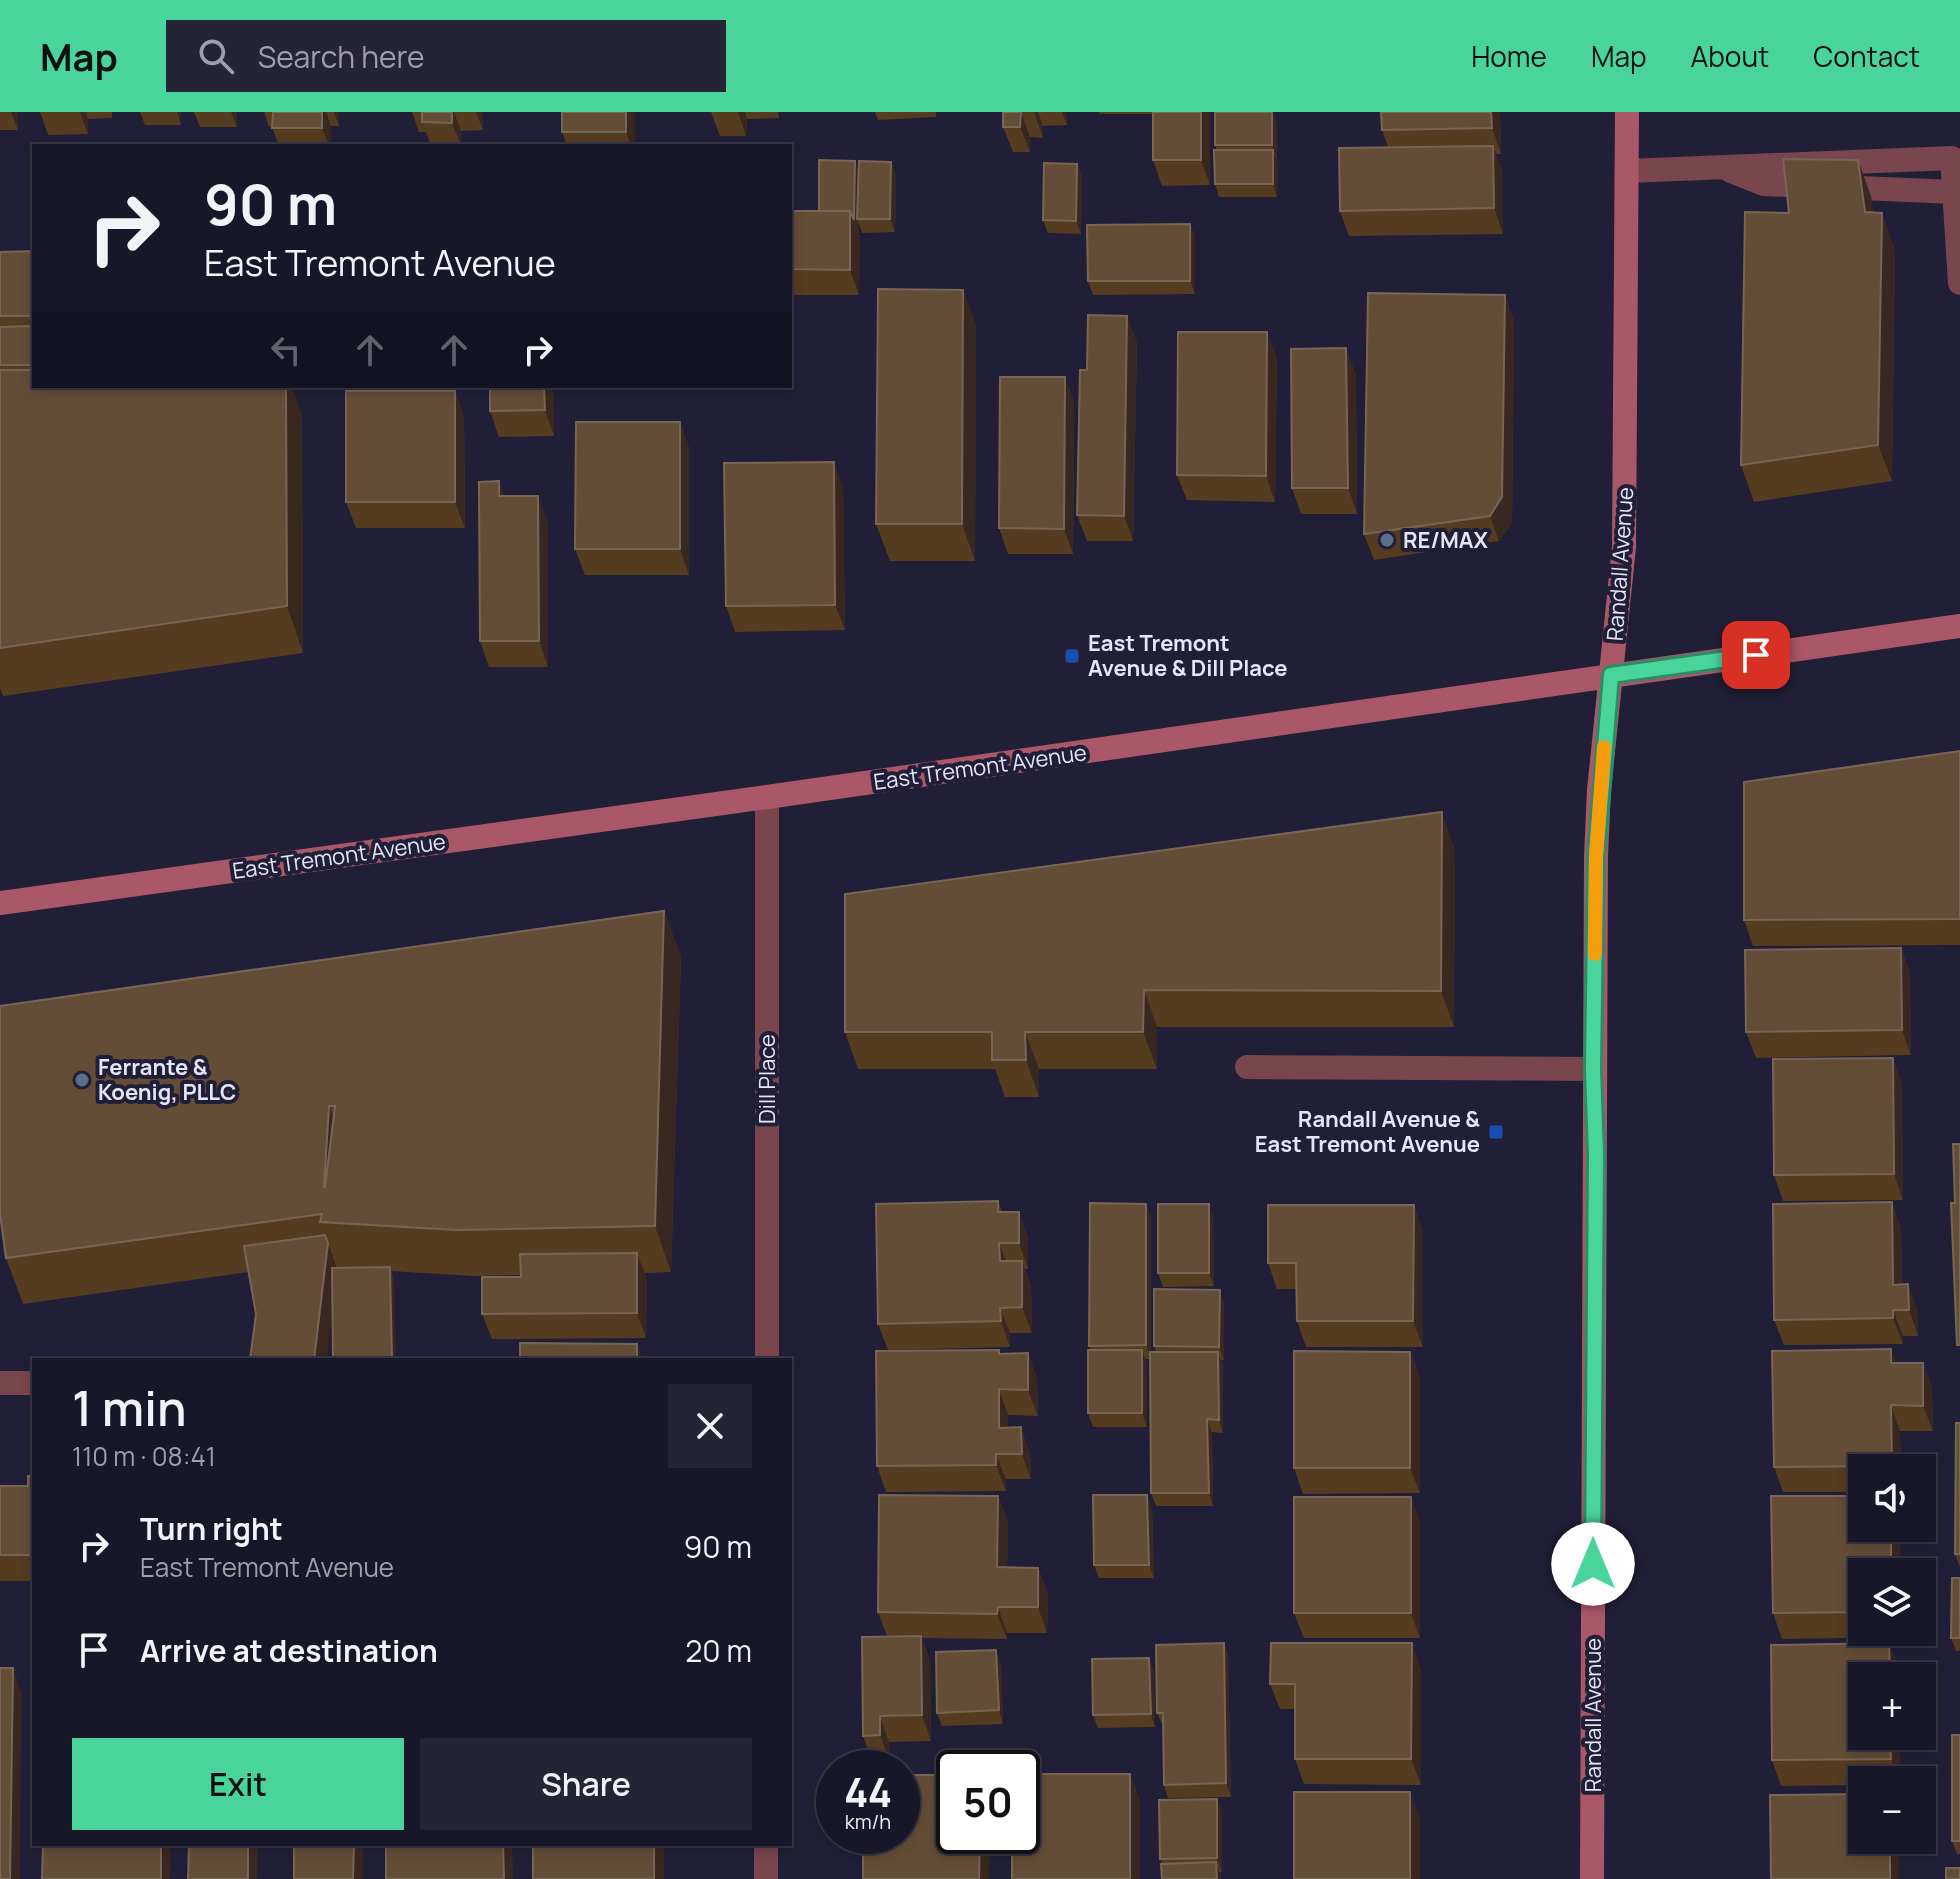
<!DOCTYPE html>
<html lang="en">
<head>
<meta charset="utf-8">
<style>
  :root { --surface:#181729; --page:#252435; --text:#f1f3f6; --muted:#9f9fa8; --line:#363646; --accent:#49d49c }
  body { margin:0; font-family:Manrope,sans-serif; background:var(--page); color:var(--text); height:100vh; display:flex; flex-direction:column; font-size:30px; white-space:nowrap }
  * { box-sizing:border-box; margin:0 }
  p { font-size:26px; color:var(--muted) }
  .icon { flex:none; width:44px; height:44px; fill:none; stroke:currentColor; stroke-width:2; stroke-linecap:round; stroke-linejoin:round }
  .map { position:relative; flex:1; overflow:hidden }
  .sheet { position:absolute; left:32px; top:1246px; width:760px; height:488px; display:flex; flex-direction:column; background:var(--surface); border-radius:0px; box-shadow:0 4px 12px #0003,0 0 0 2px var(--line) }
  .sheet>* { flex:none }
  .banner { position:absolute; left:32px; top:32px; width:760px; height:244px; border-radius:0px; box-shadow:0 4px 12px #0003,0 0 0 2px var(--line); background:#181729; color:var(--text); overflow:hidden }
  .fabs { position:absolute; left:1848px; top:1342px; display:grid; gap:16px }
  .fabs a { display:grid; place-items:center; width:88px; height:88px; border-radius:0px; background:var(--surface); box-shadow:0 4px 12px #0003,0 0 0 2px var(--line); font-size:40px }
  .speed { position:absolute; left:816px; top:1638px; display:flex; gap:16px; font-size:40px; font-weight:700; text-align:center }
  .speed>* { display:grid; place-content:center; width:104px; height:104px; border-radius:50%; background:var(--surface); box-shadow:0 4px 12px #0003,0 0 0 2px var(--line); line-height:1 }
  .speed small { font-size:20px; font-weight:400 }
  .speed .limit { border:4px solid #111; border-radius:12px; background:#fff; color:#111 }
  .pin { position:absolute; display:grid; place-items:center; width:68px; height:68px; color:#fff; margin:-34px; border-radius:16px; box-shadow:0 4px 12px #0006 }
  .me { position:absolute; width:88px; margin:-44px; rotate:0deg; stroke-linejoin:round; filter:drop-shadow(0 0 6px #0008) }
  .turn { display:flex; align-items:center; gap:28px; height:168px; padding:0 40px; font-size:36px }
  .turn .icon { width:104px; height:104px; stroke-width:2.5 }
  .turn b { display:block; font-size:56px; line-height:68px }
  .lanes { display:flex; align-items:center; height:76px; padding:0 40px; background:#0003; justify-content:center; gap:40px; direction:ltr }
  .lanes .off { opacity:.35 }
  .round { display:grid; place-items:center; flex:none; width:84px; height:84px; border-radius:0px; background:var(--page) }
  .summary { display:flex; align-items:center; justify-content:space-between; height:136px; padding:0 40px }
  h1 { font-size:48px; font-weight:600; line-height:60px }
  .action { display:flex; gap:16px; margin-top:auto; padding:16px 40px }
  .action a { flex:1; height:92px; border-radius:0px; background:var(--accent); color:#111; font-size:32px; font-weight:600; line-height:92px; text-align:center }
  .action a+a { background:var(--page); color:var(--text) }
  ul { padding:0; list-style:none }
  li { display:flex; align-items:center; gap:24px; height:104px; padding:0 40px }
  li div { flex:1 }
  li b { display:block; font-size:30px }
  li em { font-style:normal }
  header { display:flex; align-items:center; gap:48px; box-sizing:border-box; height:112px; padding:0 40px; background:var(--accent); color:#111 }
  header strong { font-size:38px }
  nav { display:flex; gap:44px; margin-inline-start:auto; font-size:28px }
  .search { width:560px; height:72px; background:var(--page); display:flex; align-items:center; gap:20px; box-sizing:border-box; padding:0 28px; border-radius:0px; color:var(--muted); font-size:30px }
  .map>svg:first-child { display:block }
</style>
</head>
<body>
<header>
<strong>Map</strong>
<div class="search"><svg class="icon" aria-label="search" viewBox="0 0 24 24"><circle cx="10" cy="10" r="6"/><path d="M15 15l6 6"/></svg>Search here</div>
<nav><a>Home</a><a>Map</a><a>About</a><a>Contact</a></nav>
</header>
<div class="map">
<svg width="1960" height="1767" viewBox="0 0 1960 1767">
  <rect width="100%" height="100%" fill="#201f37"/>
  <g fill="none" stroke-linecap="round" stroke-linejoin="round">
    <path stroke="#79464e" stroke-width="24" d="M1627,59L1952,46L1960,171
      M1731,59L1764,72L1954,80
      M1247,955L1593,957
      M0,1271H34"/>
    <path stroke="#79464e" stroke-width="24" d="M767,1248V685
      M766,1767V1732"/>
    <path stroke="#aa5867" stroke-width="24" d="M0,791L767,685L1960,514
      M1592,1767L1596,744L1599,678L1624,435L1627,0"/>
  </g>
  <path fill="#553b20" d="M0,0H18V18H0Z
    M40,0H112V6L88,7V22L48,23Z
    M140,0H181V13H145Z
    M194,0H237V15H200Z
    M264,0H339V14H331V34H279L272,15H269Z
    M412,0H482L483,18L461,19V34H431L426,20H419Z
    M635,0V34H567L562,20Z
    M711,0H778L779,6L747,7L746,24H720Z
    M875,0H936V5L878,8Z
    M1003,0H1066L1067,13L1043,14V26L1030,25V40H1013L1003,15Z
    M1099,0H1210V73L1162,74L1153,48V2H1100Z
    M1272,0L1277,12V46H1276L1278,51L1277,85H1219L1215,72L1217,38L1215,33Z
    M1381,0H1500L1501,42H1496L1503,60V122L1349,124L1340,99L1388,35L1382,18Z
    M891,50L896,63L895,120L862,121L859,112V183H790V99H819L859,58Z
    M1077,52L1082,65L1081,122L1048,121L1043,108Z
    M1871,84L1873,101L1895,137L1892,369L1754,390L1741,353L1789,101Z
    M1190,112L1195,125V182L1093,183L1088,169Z
    M33,139L34,274L302,303L303,541L3,584L0,576V140Z
    M963,178L976,214L975,449H890L876,412Z
    M1505,183L1514,209L1512,411L1499,429L1374,448L1364,422Z
    M1137,230L1133,429H1087L1077,403L1087,258Z
    M1277,246L1275,390L1187,388L1177,363Z
    M1356,262L1357,402H1301L1292,376Z
    M1065,265L1074,291L1073,442H1008L999,416Z
    M553,274L554,324L499,325L490,299Z
    M455,279L464,305L465,416H356L346,390Z
    M680,310L689,336V463H585L575,437Z
    M499,369L504,384L548,410V555H489L480,529Z
    M843,376L845,518L735,520L726,494Z
    M1960,639V833L1753,834L1744,808Z
    M1455,737L1454,915H1157V957H1039V985H1005L995,957H858L845,920Z
    M664,799L681,845L671,1160L644,1161L647,1167L646,1226L492,1227L482,1202L521,1165V1163L472,1164L391,1159L394,1168L332,1201L256,1202L248,1160L23,1192L6,1146Z
    M1901,836L1910,861L1911,943L1756,946L1746,920Z
    M1893,946L1902,972L1903,1088L1783,1089L1774,1063Z
    M998,1089L1002,1100L1028,1125V1157H1025L1031,1174L1032,1221H1010V1235L888,1238L878,1212Z
    M1892,1090L1901,1116L1902,1172L1917,1197L1918,1224H1903V1232L1784,1233L1774,1208Z
    M1146,1092L1151,1105V1240H1156L1154,1234L1224,1192V1248H1221L1223,1254V1321L1212,1320L1213,1394H1156L1151,1381L1150,1247H1145L1147,1251V1315H1093L1088,1301L1091,1238L1089,1234Z
    M1213,1105L1214,1174L1163,1175L1158,1161Z
    M1423,1119V1235H1306L1297,1209L1296,1177H1277L1268,1151Z
    M1410,1240L1420,1266V1381L1303,1382L1294,1356Z
    M1028,1241L1037,1267L1038,1304L1008,1303V1316L1030,1341L1031,1367H1006V1379L886,1380L877,1354L1000,1242Z
    M1896,1251H1923L1932,1276L1933,1319H1900L1901,1356H1862V1380H1783L1774,1355Z
    M1960,1311V1455L1955,1442Z
    M34,1364V1469H0V1374H28Z
    M998,1384L1008,1410L1007,1456H1038L1048,1482L1047,1521H1007V1527L922,1526L930,1549L931,1629L889,1630L890,1649L873,1650L863,1624L887,1524L878,1500Z
    M1152,1397L1154,1466H1099L1094,1453Z
    M1420,1410V1526H1304L1294,1501Z
    M1862,1460V1520H1901V1525L1782,1527L1773,1501Z
    M1960,1466V1539H1956L1951,1526Z
    M1224,1531L1228,1544L1231,1685L1168,1686L1164,1673L1163,1614L1157,1601Z
    M1889,1531L1899,1557V1564H1862L1899,1624L1900,1668H1862V1673L1781,1674L1772,1648Z
    M1001,1551L1003,1612L942,1614L937,1601Z
    M1421,1557V1673L1304,1672L1295,1647V1597H1280L1270,1572Z
    M1154,1559L1155,1615L1098,1616L1093,1603Z
    M1960,1623V1742H1957L1952,1729Z
    M1217,1687L1222,1700V1760H1219L1221,1767H1162V1752L1160,1747Z"/>
  <path fill="#392820" d="M11,0H18V18Z
    M80,0H86L88,7V22Z
    M177,0H181V13Z
    M231,0H237V15Z
    M322,0H326L331,14V34H329L322,16Z
    M334,0H339V14Z
    M452,0H454L461,19V34L452,11Z
    M476,0H482L483,18Z
    M626,0H635V34H631L626,20Z
    M738,0H745L747,7L746,24Z
    M1021,0L1030,25V40L1020,15Z
    M1034,0H1038L1043,14V26Z
    M1062,0H1066L1067,13Z
    M1201,0H1210V73L1201,48Z
    M1272,0L1277,12V46L1272,33Z
    M1491,0H1500L1501,42L1492,16Z
    M1493,34L1503,60V122L1494,96Z
    M1273,38L1278,51L1277,85L1273,72Z
    M1858,48L1871,84L1878,137L1865,100Z
    M855,49L860,62L857,107L859,112V122L854,108Z
    M891,50L896,63L895,120L890,107Z
    M1077,52L1082,65L1081,122L1076,109Z
    M850,99L860,125L859,183L850,158Z
    M1882,101L1895,137L1892,369L1878,333Z
    M1190,112L1195,125V182L1190,169Z
    M963,178L976,214L975,449L962,412Z
    M1505,183L1514,209L1512,411L1499,429L1490,404Z
    M1127,204L1137,230L1133,429L1124,404Z
    M1267,220L1277,246L1275,390L1266,364Z
    M1346,236L1356,262L1357,402L1348,376Z
    M1065,265L1074,291L1073,442L1064,417Z
    M286,274H292L302,303L303,541L287,494Z
    M544,274H553L554,324L545,298Z
    M455,279L464,305L465,416L455,390Z
    M680,310L689,336V463L680,437Z
    M834,350L843,376L845,518L835,493Z
    M499,369L508,395L499,384Z
    M538,384L548,410V555L539,529Z
    M1442,700L1455,737L1454,915L1441,879Z
    M664,799L681,845L671,1160L655,1114Z
    M1901,836L1910,861L1911,943L1902,918Z
    M1144,878L1157,915V957L1143,920Z
    M1025,920L1039,957V985L1026,948Z
    M1893,946L1902,972L1903,1088L1894,1062Z
    M329,994L346,1040L341,1111L324,1075Z
    M1892,1090L1901,1116L1902,1198L1893,1173Z
    M1146,1092L1151,1105V1247L1146,1233Z
    M1209,1092L1213,1105L1214,1174L1209,1161Z
    M1414,1093L1423,1119V1235L1413,1209Z
    M1019,1100L1028,1125V1157L1019,1131Z
    M328,1131L337,1156L327,1248H314Z
    M999,1131L1009,1157L1000,1149Z
    M637,1141L647,1167L646,1226L637,1201Z
    M1022,1149L1031,1174L1032,1221L1022,1195Z
    M390,1155L394,1168L396,1248H392Z
    M1908,1172L1917,1197L1918,1224L1909,1198Z
    M1220,1178L1224,1192V1248L1219,1235Z
    M1000,1196L1010,1221V1235L1001,1209Z
    M1893,1198L1903,1224V1232L1893,1206Z
    M637,1232L643,1248H637Z
    M1891,1237L1900,1263L1891,1251Z
    M1142,1238L1147,1251V1315L1142,1301Z
    M1218,1240L1223,1254V1321L1219,1308Z
    M1410,1240L1420,1266V1381L1410,1356Z
    M1028,1241L1037,1267L1038,1304L1028,1278Z
    M1923,1251L1932,1276L1933,1319L1923,1294Z
    M999,1277L1008,1303V1341L999,1316Z
    M1891,1293L1900,1319L1901,1356H1893L1892,1354Z
    M1207,1307L1212,1320L1213,1394L1209,1381Z
    M1021,1315L1030,1341L1031,1367L1022,1342Z
    M996,1342L1006,1367V1379L996,1353Z
    M1147,1383L1152,1397L1154,1466L1149,1453Z
    M998,1384L1008,1410L1007,1481L997,1455Z
    M1411,1385L1420,1410V1526L1411,1501Z
    M1891,1416H1900L1901,1460H1891Z
    M1038,1456L1048,1482L1047,1521L1038,1495Z
    M998,1495L1007,1521V1527L997,1502Z
    M921,1524L930,1549L931,1629L922,1603Z
    M1224,1531L1228,1544L1231,1685L1226,1671Z
    M1412,1531L1421,1557V1673L1411,1647Z
    M1889,1531L1899,1557V1564H1890Z
    M996,1538L1001,1551L1003,1612L999,1598Z
    M1149,1546L1154,1559L1155,1615L1151,1602Z
    M13,1556L22,1582L20,1767H10Z
    M880,1604L889,1630L890,1649L880,1623Z
    M1890,1624H1899L1900,1668H1898L1891,1647Z
    M1130,1662L1140,1687V1767H1130Z
    M1410,1680L1420,1706V1767H1410Z
    M1217,1687L1222,1700V1760L1217,1746Z
    M980,1724H989V1767H979Z
    M1890,1728H1899V1767H1890Z
    M161,1732H171L170,1767H161Z
    M248,1732H258L257,1767H248Z
    M354,1732H363V1767H353Z
    M503,1732H512L513,1767H504Z
    M654,1732H664V1767H654Z
    M1216,1750L1221,1764V1767H1217Z"/>
  <path fill="#644d37" stroke="#786555" stroke-width="2" fill-rule="evenodd" d="M273,0H322V16H272Z
    M422,0H452V11L422,10Z
    M562,0H626V20H562Z
    M1003,0H1021L1020,15H1003Z
    M1153,0H1201V48H1153Z
    M1215,0H1272V33H1215Z
    M1381,0H1491L1492,16L1382,18Z
    M1493,34L1494,96L1340,99L1339,36Z
    M1214,38H1273V72H1215Z
    M1783,47L1858,48L1865,100L1882,101L1878,333L1741,353L1745,100L1789,101Z
    M819,48L855,49L854,108L850,99H819Z
    M859,49L891,50L890,107H857Z
    M1044,51L1077,52L1076,109L1043,108Z
    M790,99H850V158L790,157Z
    M1190,112V169H1088L1087,113Z
    M33,139L34,204H0V140Z
    M878,177L963,178L962,412H876Z
    M1368,181L1505,183L1502,385L1490,404L1364,422Z
    M1088,203L1127,204L1124,404L1077,403L1080,258H1087Z
    M33,214L34,253H0V215Z
    M1178,220H1267L1266,364L1177,363Z
    M1346,236L1348,376H1292L1291,237Z
    M0,258H34V274H286L287,494L0,536Z
    M1000,265H1065L1064,417L999,416Z
    M490,274H544L545,298L490,299Z
    M346,279H455V390H346Z
    M576,310H680V437H575Z
    M834,350L835,493L726,494L724,351Z
    M499,369V384H538L539,529H480L479,370Z
    M1960,639V807L1744,808V670Z
    M1442,700L1441,879L1144,878L1143,920H1025L1026,948H992V920H845V782Z
    M664,799L655,1114L456,1118L320,1110L322,1102L6,1146L0,1102V894ZM329,994H335L325,1075H324Z
    M1901,836L1902,918L1746,920L1745,838Z
    M1893,946L1894,1062L1774,1063L1773,947Z
    M1953,1032H1960V1233H1957L1951,1091H1955Z
    M998,1089V1100H1019V1131H999L1000,1149H1022V1195L1000,1196L1001,1209L878,1212L876,1092Z
    M1892,1090L1893,1173L1908,1172L1909,1198H1893V1206L1774,1208L1773,1092Z
    M1090,1091L1146,1092V1233L1089,1234Z
    M1158,1092H1209V1161H1158Z
    M1268,1093H1414L1413,1209H1297L1296,1151H1268Z
    M325,1123L328,1131L314,1248H250L256,1202L244,1134Z
    M637,1141V1201L482,1202V1165H521L520,1142Z
    M390,1155L392,1248H333L332,1156Z
    M1154,1177L1220,1178L1219,1235L1154,1234Z
    M520,1231L637,1232V1248H520Z
    M1891,1237V1251H1923V1294L1891,1293L1892,1354L1774,1355L1772,1239Z
    M999,1238V1242L1028,1241V1278L999,1277V1316L1021,1315L1022,1342H996V1353L877,1354L876,1239Z
    M1088,1238H1142V1301H1088Z
    M1294,1239L1410,1240V1356H1294Z
    M1150,1240H1218L1219,1308L1207,1307L1209,1381H1151Z
    M1956,1311H1960V1442H1955Z
    M28,1364H34V1443H0V1374H28Z
    M879,1383L998,1384L997,1455L1038,1456V1495H998L997,1502L878,1500Z
    M1093,1383H1147L1149,1453H1094Z
    M1771,1384H1862V1416H1891V1460H1862V1500L1773,1501Z
    M1294,1385H1411V1501H1294Z
    M1952,1466H1960V1526H1951Z
    M921,1524L922,1603L880,1604V1623L863,1624L862,1525Z
    M1224,1531L1226,1671L1164,1673L1163,1601H1157L1156,1533Z
    M1271,1531H1412L1411,1647H1295V1572H1270Z
    M1889,1531L1890,1564H1862V1624H1890L1891,1647L1772,1648L1771,1533Z
    M996,1538L999,1598L937,1601L936,1540Z
    M1149,1546L1151,1602L1093,1603L1092,1547Z
    M0,1556H13L10,1767H0Z
    M1952,1623H1960V1729H1952Z
    M1022,1662H1130V1767H1012V1724H1022Z
    M902,1663H954V1724H980L979,1767H863V1724H902Z
    M1294,1680H1410V1767H1294Z
    M1862,1682V1728H1890V1767H1771L1770,1683Z
    M1217,1687V1746L1160,1747L1159,1688Z
    M43,1732H161V1767H42Z
    M189,1732H248V1767H188Z
    M294,1732H354L353,1767H294Z
    M386,1732H503L504,1767H386Z
    M533,1732H654V1767H533Z
    M1216,1750L1217,1767H1162L1161,1752Z
    M1946,1756H1960V1767H1946Z"/>
  <g fill="none" stroke-linecap="round" stroke-linejoin="round">
    <defs>
      <path id="route" d="M1593,1452L1596,1042L1593,957L1596,744L1611,563L1756,543"/>
    </defs>
    <use href="#route" stroke="#2f8a65" stroke-width="20"/>
    <use href="#route" stroke="#49d49c" stroke-width="14"/>
    <path stroke="#f59e0b" stroke-width="14" d="M1595,842L1596,744L1604,635"/>
  </g>
  <g fill="#5c6f8a" stroke="#201f37" stroke-width="3">
    <circle cx="1387" cy="428" r="8"/>
    <circle cx="82" cy="968" r="8"/>
  </g>
  <g fill="#1a4fb4" stroke="#201f37" stroke-width="3">
    <rect x="1064" y="536" width="16" height="16" rx="4"/>
    <rect x="1488" y="1012" width="16" height="16" rx="4"/>
  </g>
  <g text-anchor="middle" dominant-baseline="central" stroke-width="8" stroke-linejoin="round" paint-order="stroke">
    <g font-size="22" font-weight="bold" fill="#e4e5f6" stroke="#201f37" text-anchor="start">
      <text x="1403" y="428">RE/MAX</text>
      <text x="1088" y="531">East Tremont<tspan x="1088" dy="25">Avenue &amp; Dill Place</tspan></text>
      <text x="98" y="955">Ferrante &amp;<tspan x="98" dy="25">Koenig, PLLC</tspan></text>
      <text x="1480" y="1007" text-anchor="end">Randall Avenue &amp;<tspan x="1480" dy="25">East Tremont Avenue</tspan></text>
    </g>
    <g font-size="22" fill="#e4e5f6" stroke="#201f37">
      <text transform="translate(1620 452) rotate(-86)">Randall Avenue</text>
      <text transform="translate(980 655) rotate(-8)">East Tremont Avenue</text>
      <text transform="translate(339 744) rotate(-8)">East Tremont Avenue</text>
      <text transform="translate(767 967) rotate(-90)">Dill Place</text>
      <text transform="translate(1593 1603) rotate(-90)">Randall Avenue</text>
    </g>
  </g>
</svg>
<div class="fabs">
<a><svg class="icon" aria-label="sound" viewBox="0 0 24 24"><path d="M4 9h4l5-4v14l-5-4H4zM17 9q2 3 0 6"/></svg></a>
<a><svg class="icon" aria-label="layers" viewBox="0 0 24 24"><path d="M12 4l9 5-9 5-9-5zM3 14l9 5 9-5"/></svg></a>
<a>+</a>
<a>−</a>
</div>
<div class="speed"><div>44<small>km/h</small></div><div class="limit">50</div></div>
<div class="pin" style="left:1756px;top:543px;background:#d93025"><svg class="icon" aria-label="arrive" viewBox="0 0 24 24"><path d="M6 21V4h12l-3 4 3 4H6"/></svg></div>
<svg class="me" style="left:1593px;top:1452px" viewBox="-20 -20 40 40"><circle r="19" fill="#fff"/><path d="M0-13L10 11 0 6-10 11z" fill="#49d49c"/></svg>
<div class="banner">
<div class="turn"><svg class="icon" aria-label="right" viewBox="0 0 24 24"><path d="M7 20v-9h11M14 6l5 5-5 5"/></svg><div><b>90 m</b>East Tremont Avenue</div></div>
<div class="lanes"><svg class="icon off" aria-label="left" viewBox="0 0 24 24"><path d="M17 20v-9H6M10 6l-5 5 5 5"/></svg><svg class="icon off" aria-label="ahead" viewBox="0 0 24 24"><path d="M12 20V5M6 11l6-6 6 6"/></svg><svg class="icon off" aria-label="ahead" viewBox="0 0 24 24"><path d="M12 20V5M6 11l6-6 6 6"/></svg><svg class="icon" aria-label="right" viewBox="0 0 24 24"><path d="M7 20v-9h11M14 6l5 5-5 5"/></svg></div>
</div>
<section class="sheet">
<div class="summary"><div><h1>1 min</h1><p>110 m · 08:41</p></div><a class="round"><svg class="icon" aria-label="close" viewBox="0 0 24 24"><path d="M6 6l12 12M18 6L6 18"/></svg></a></div>
<ul>
<li><svg class="icon" aria-label="right" viewBox="0 0 24 24"><path d="M7 20v-9h11M14 6l5 5-5 5"/></svg><div><b>Turn right</b><p>East Tremont Avenue</p></div><em>90 m</em></li>
<li><svg class="icon" aria-label="arrive" viewBox="0 0 24 24"><path d="M6 21V4h12l-3 4 3 4H6"/></svg><div><b>Arrive at destination</b></div><em>20 m</em></li>
</ul>
<div class="action"><a>Exit</a><a>Share</a></div>
</section>
</div>
</body>
</html>
